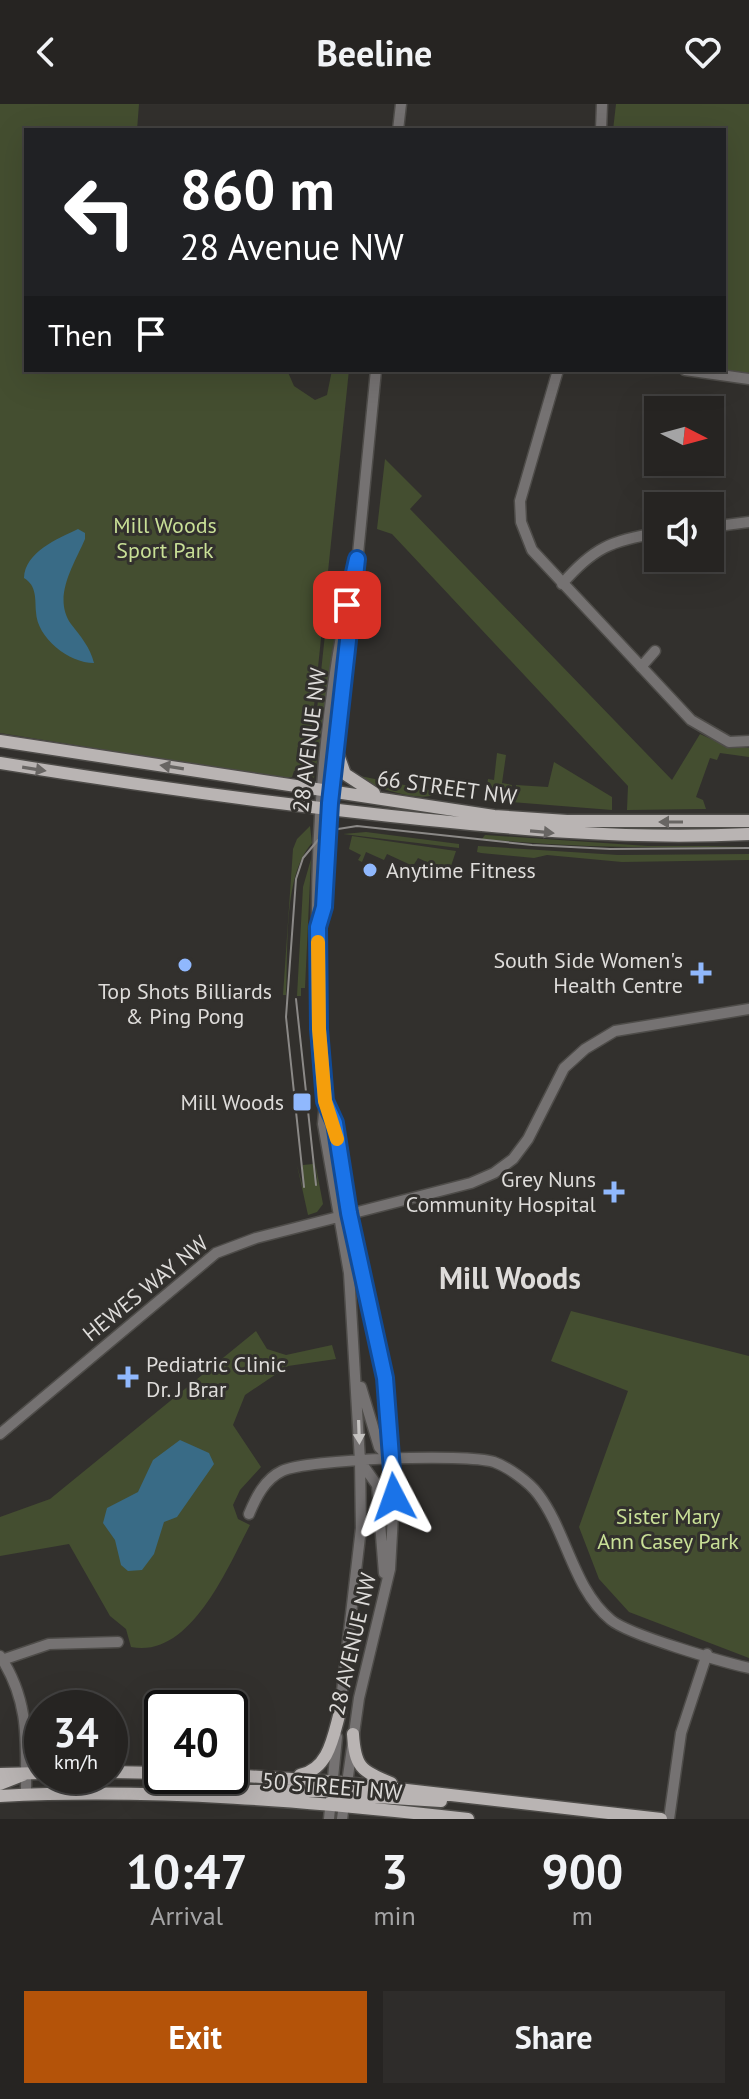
<!DOCTYPE html>
<html lang="en">
<head>
<meta charset="utf-8">
<style>
  :root { --surface:#262422; --page:#2e2c2a; --text:#f1f3f6; --muted:#a4a4a5; --line:#424140; --accent:#b45309 }
  body { margin:0; font-family:"PT Sans",sans-serif; background:var(--page); color:var(--text); height:100vh; display:flex; flex-direction:column; font-size:30px; white-space:nowrap }
  * { box-sizing:border-box; margin:0 }
  p { font-size:26px; color:var(--muted) }
  .icon { flex:none; width:44px; height:44px; fill:none; stroke:currentColor; stroke-width:2; stroke-linecap:round; stroke-linejoin:round }
  .map { position:relative; height:1715px; overflow:hidden }
  .sheet { display:flex; flex-direction:column; background:var(--surface); flex:1 }
  .sheet>* { flex:none }
  .guide { position:absolute; left:24px; top:24px; width:702px; height:244px; border-radius:0px; box-shadow:0 8px 32px #0002,0 0 0 2px var(--line); background:#202124; color:#fff; overflow:hidden }
  .needle { width:52px; rotate:96deg }
  .controls { position:absolute; left:644px; top:292px; display:grid; gap:16px }
  .controls a { display:grid; place-items:center; width:80px; height:80px; border-radius:0px; background:var(--surface); box-shadow:0 8px 32px #0002,0 0 0 2px var(--line); font-size:40px }
  .speed { position:absolute; left:24px; top:1586px; display:flex; gap:16px; font-size:40px; font-weight:700; text-align:center }
  .speed>* { display:grid; place-content:center; width:104px; height:104px; border-radius:50%; background:var(--surface); box-shadow:0 8px 32px #0002,0 0 0 2px var(--line); line-height:1 }
  .speed small { font-size:20px; font-weight:400 }
  .speed .limit { border:4px solid #111; border-radius:12px; background:#fff; color:#111 }
  .pin { position:absolute; display:grid; place-items:center; width:68px; height:68px; color:#fff; margin:-34px; border-radius:16px; box-shadow:0 4px 12px #0006 }
  .me { position:absolute; width:88px; margin:-44px; rotate:356deg; stroke-linejoin:round; filter:drop-shadow(0 0 6px #0008) }
  .turn { display:flex; align-items:center; gap:28px; height:168px; padding:0 24px; font-size:36px }
  .turn .icon { width:104px; height:104px; stroke-width:2.5 }
  .turn b { display:block; font-size:56px; line-height:68px }
  .then { display:flex; align-items:center; height:76px; padding:0 24px; background:#0003; gap:16px; font-size:30px }
  .eta { display:flex; justify-content:space-evenly; align-items:center; height:136px; text-align:center }
  .eta b { font-size:48px; font-weight:700; line-height:56px }
  .cta { display:flex; gap:16px; margin-top:auto; padding:16px 24px }
  .cta a { flex:1; height:92px; border-radius:0px; background:var(--accent); color:#fff; font-size:32px; font-weight:700; line-height:92px; text-align:center }
  .cta a+a { background:var(--page); color:var(--text) }
  header { display:flex; justify-content:space-between; align-items:center; height:104px; padding:0 24px; background:var(--surface); font-size:36px; font-weight:700 }
  .map>svg:first-child { display:block }
</style>
</head>
<body>
<header><svg class="icon" aria-label="back" viewBox="0 0 24 24"><path d="M15 5l-7 7 7 7"/></svg>Beeline<svg class="icon" aria-label="heart" viewBox="0 0 24 24"><path d="M12 20l-8-8c-3-5 5-10 8-4 3-6 11-1 8 4z"/></svg></header>
<div class="map">
<svg width="749" height="1715" viewBox="0 0 749 1715">
  <rect width="100%" height="100%" fill="#32302d"/>
  <path fill="#444e30" d="M0,0H139L137,26H26V266H287L294,282L315,296L327,291L332,266H349L307,669L294,667L292,673L280,674L0,629Z
    M616,0H749V269L727,271L711,266H724V26H613Z
    M385,355L422,392L410,405L672,676L700,630L722,640L749,644V653L720,649L717,656L710,654L696,693L703,696L706,705L627,706L628,682L392,430L377,425Z
    M326,521L338,523L332,548L337,549L314,674L310,671Z
    M497,649L506,651L502,679L512,681L511,686L516,687V681L548,683L554,658L612,693V706L485,696L488,675L494,676Z
    M355,671L429,686L437,690C417,699 373,683 355,671Z
    M310,722L312,739C282,773 289,847 286,891H283L293,745L297,735Z
    M366,728L459,740V744L343,730Z
    M485,731L648,742H746C657,745 570,743 482,735Z
    M352,732L456,747L449,768L418,754L413,762L387,750L384,756L366,748L362,758L358,756L361,751L349,745Z
    M478,742L618,751L749,750V756L622,758L547,751L534,754L481,749L477,748Z
    M311,755L305,884H301V892H297L303,783Z
    M315,1058L323,1100L317,1108L308,1111L297,1061L303,1084V1061L313,1060L318,1082Z
    M571,1207L749,1252V1554L629,1508L599,1475L579,1423L628,1287L551,1257Z
    M256,1227L267,1245L286,1251L332,1241L336,1255L288,1262L245,1291L233,1321L261,1363L240,1386L233,1401L238,1415L250,1421C227,1465 190,1555 131,1543L126,1525L110,1512L69,1440L0,1452V1413L50,1395Z"/>
  <path fill="#396b86" d="M78,425L85,429V435C74,461 52,493 71,520C81,533 90,543 94,559C69,559 37,534 36,508C35,495 37,482 24,474C25,448 57,435 78,425Z
    M180,1336L209,1349L214,1360L177,1413L164,1418L154,1450L142,1466L128,1467L121,1461L115,1436L103,1419L107,1404L138,1388L153,1356Z"/>
  <g fill="none" stroke-linecap="round" stroke-linejoin="round">
    <defs>
      <path id="minor" d="M398,26L401,0
        M601,26L602,0
        M558,266L520,397L521,418L532,446L691,616L729,638L749,637
        M685,266L749,275
        M710,423L749,418
        M357,460L376,266
        M562,480C593,444 612,436 658,429
        M641,563L655,547
        M319,818L348,539
        M326,998L335,1019L349,1109L380,1243L394,1393L390,1465L359,1594L342,1715
        M361,1283L379,1343L392,1357
        M0,1330L216,1149L256,1134L471,1079L494,1069L513,1055L528,1035L564,964L585,945L615,927L749,905
        M360,1357L377,1381L384,1469
        M249,1410C256,1393 265,1375 282,1367C307,1355 466,1349 494,1358C508,1363 529,1378 538,1390C567,1428 573,1485 611,1516C629,1531 723,1558 749,1564
        M0,1552C30,1597 26,1639 26,1690
        M2,1556L49,1540L118,1538
        M339,1613L361,1424L360,1357L349,1169L323,1020L325,997C309,816 315,632 357,455
        M329,1715L337,1633
        M669,1715L681,1629L707,1550"/>
      <path id="major" d="M0,637L494,712L567,717H749
        M336,645L345,670L374,689
        M0,659C130,680 260,698 391,712C515,725 624,736 749,730
        M353,1630C355,1662 360,1667 391,1679
        M110,1668L162,1669
        M0,1670L42,1669
        M230,1671L337,1678L661,1715
        M300,1671C329,1665 333,1633 340,1608
        M0,1680L23,1671
        M247,1687H326L346,1679
        M0,1692C156,1684 312,1697 468,1715
        M330,1699L345,1691L441,1697"/>
    </defs>
    <use href="#minor" stroke="#4e4c49" stroke-width="13"/>
    <use href="#major" stroke="#4e4c49" stroke-width="15"/>
    <use href="#minor" stroke="#757272" stroke-width="10"/>
    <use href="#major" stroke="#b9b4b3" stroke-width="12"/>
    <path stroke="#8b8987" stroke-width="2" d="M296,895L316,1081
      M304,1083L286,913L296,775L303,754L318,736L338,725L357,722L532,741L610,745L749,744"/>
  </g>
  <defs><path id="oneway-solid" d="M-6-.8H1V-3.2L6.5 0L1 3.2V.8H-6Z" transform="scale(2)"/></defs>
  <g fill="#686563">
    <use href="#oneway-solid" transform="translate(172 663) rotate(-171)"/>
    <use href="#oneway-solid" transform="translate(34 665) rotate(9)"/>
    <use href="#oneway-solid" transform="translate(671 718) rotate(-180)"/>
    <use href="#oneway-solid" transform="translate(542 728) rotate(5)"/>
  </g>
  <use fill="#c4c2c0" href="#oneway-solid" transform="translate(359 1328) rotate(88)"/>
  <g fill="none" stroke-linecap="round" stroke-linejoin="round">
    <defs>
      <path id="route" d="M347,501L357,455L330,699L324,803L318,823L319,925L325,997L335,1019L349,1109L385,1274L394,1393"/>
    </defs>
    <use href="#route" stroke="#114b97" stroke-width="20"/>
    <use href="#route" stroke="#1a73e8" stroke-width="14"/>
    <path stroke="#f59e0b" stroke-width="14" d="M318,838L319,925L325,997L337,1035"/>
  </g>
  <g fill="#90b8fd" stroke="#32302d" stroke-width="3">
    <circle cx="370" cy="766" r="8"/>
    <circle cx="185" cy="861" r="8"/>
    <path d="M697 857h8v8h8v8h-8v8h-8v-8h-8v-8h8z"/>
    <rect x="292" y="988" width="20" height="20" rx="4"/>
    <path d="M610 1076h8v8h8v8h-8v8h-8v-8h-8v-8h8z"/>
    <path d="M124 1261h8v8h8v8h-8v8h-8v-8h-8v-8h8z"/>
  </g>
  <g text-anchor="middle" dominant-baseline="central" stroke-width="6" stroke-linejoin="round" paint-order="stroke">
    <g font-size="22" fill="#c8df96" stroke="#32302d">
      <text x="165" y="421">Mill Woods<tspan x="165" dy="25">Sport Park</tspan></text>
      <text x="668" y="1412">Sister Mary<tspan x="668" dy="25">Ann Casey Park</tspan></text>
    </g>
    <g font-size="22" fill="#dedcda" stroke="#32302d">
      <text transform="translate(309 636) rotate(-83)">28 AVENUE NW</text>
      <text transform="translate(447 683) rotate(8)">66 STREET NW</text>
      <text transform="translate(145 1184) rotate(-39)">HEWES WAY NW</text>
      <text transform="translate(352 1540) rotate(-77)">28 AVENUE NW</text>
      <text transform="translate(332 1682) rotate(5)">50 STREET NW</text>
    </g>
    <g font-size="22" fill="#dedcda" stroke="#32302d" text-anchor="end">
      <text x="386" y="766" text-anchor="start">Anytime Fitness</text>
      <text x="683" y="856">South Side Women's<tspan x="683" dy="25">Health Centre</tspan></text>
      <text x="185" y="887" text-anchor="middle">Top Shots Billiards<tspan x="185" dy="25">&amp; Ping Pong</tspan></text>
      <text x="284" y="998">Mill Woods</text>
      <text x="596" y="1075">Grey Nuns<tspan x="596" dy="25">Community Hospital</tspan></text>
      <text x="146" y="1260" text-anchor="start">Pediatric Clinic<tspan x="146" dy="25">Dr. J Brar</tspan></text>
    </g>
    <g font-size="30" font-weight="bold" fill="#dedcda" stroke="#32302d">
      <text x="510" y="1173">Mill Woods</text>
    </g>
  </g>
</svg>
<div class="controls">
<a><svg class="needle" viewBox="-14 -14 28 28"><path d="M0-13l5 13h-10z" fill="#e53935"/><path d="M0 13l5-13h-10z" fill="#a4a4a5"/></svg></a>
<a><svg class="icon" aria-label="sound" viewBox="0 0 24 24"><path d="M4 9h4l5-4v14l-5-4H4zM17 9q2 3 0 6"/></svg></a>
</div>
<div class="speed"><div>34<small>km/h</small></div><div class="limit">40</div></div>
<div class="pin" style="left:347px;top:501px;background:#d93025"><svg class="icon" aria-label="arrive" viewBox="0 0 24 24"><path d="M6 21V4h12l-3 4 3 4H6"/></svg></div>
<svg class="me" style="left:394px;top:1393px" viewBox="-20 -20 40 40"><path d="M0-17L14 15 0 8-14 15z" fill="#1a73e8" stroke="#fff" stroke-width="4"/></svg>
<div class="guide">
<div class="turn"><svg class="icon" aria-label="left" viewBox="0 0 24 24"><path d="M17 20v-9H6M10 6l-5 5 5 5"/></svg><div><b>860 m</b>28 Avenue NW</div></div>
<div class="then">Then<svg class="icon" aria-label="arrive" viewBox="0 0 24 24"><path d="M6 21V4h12l-3 4 3 4H6"/></svg></div>
</div>
</div>
<section class="sheet">
<div class="eta">
<div><b>10:47</b><p>Arrival</p></div>
<div><b>3</b><p>min</p></div>
<div><b>900</b><p>m</p></div>
</div>
<div class="cta"><a>Exit</a><a>Share</a></div>
</section>
</body>
</html>
